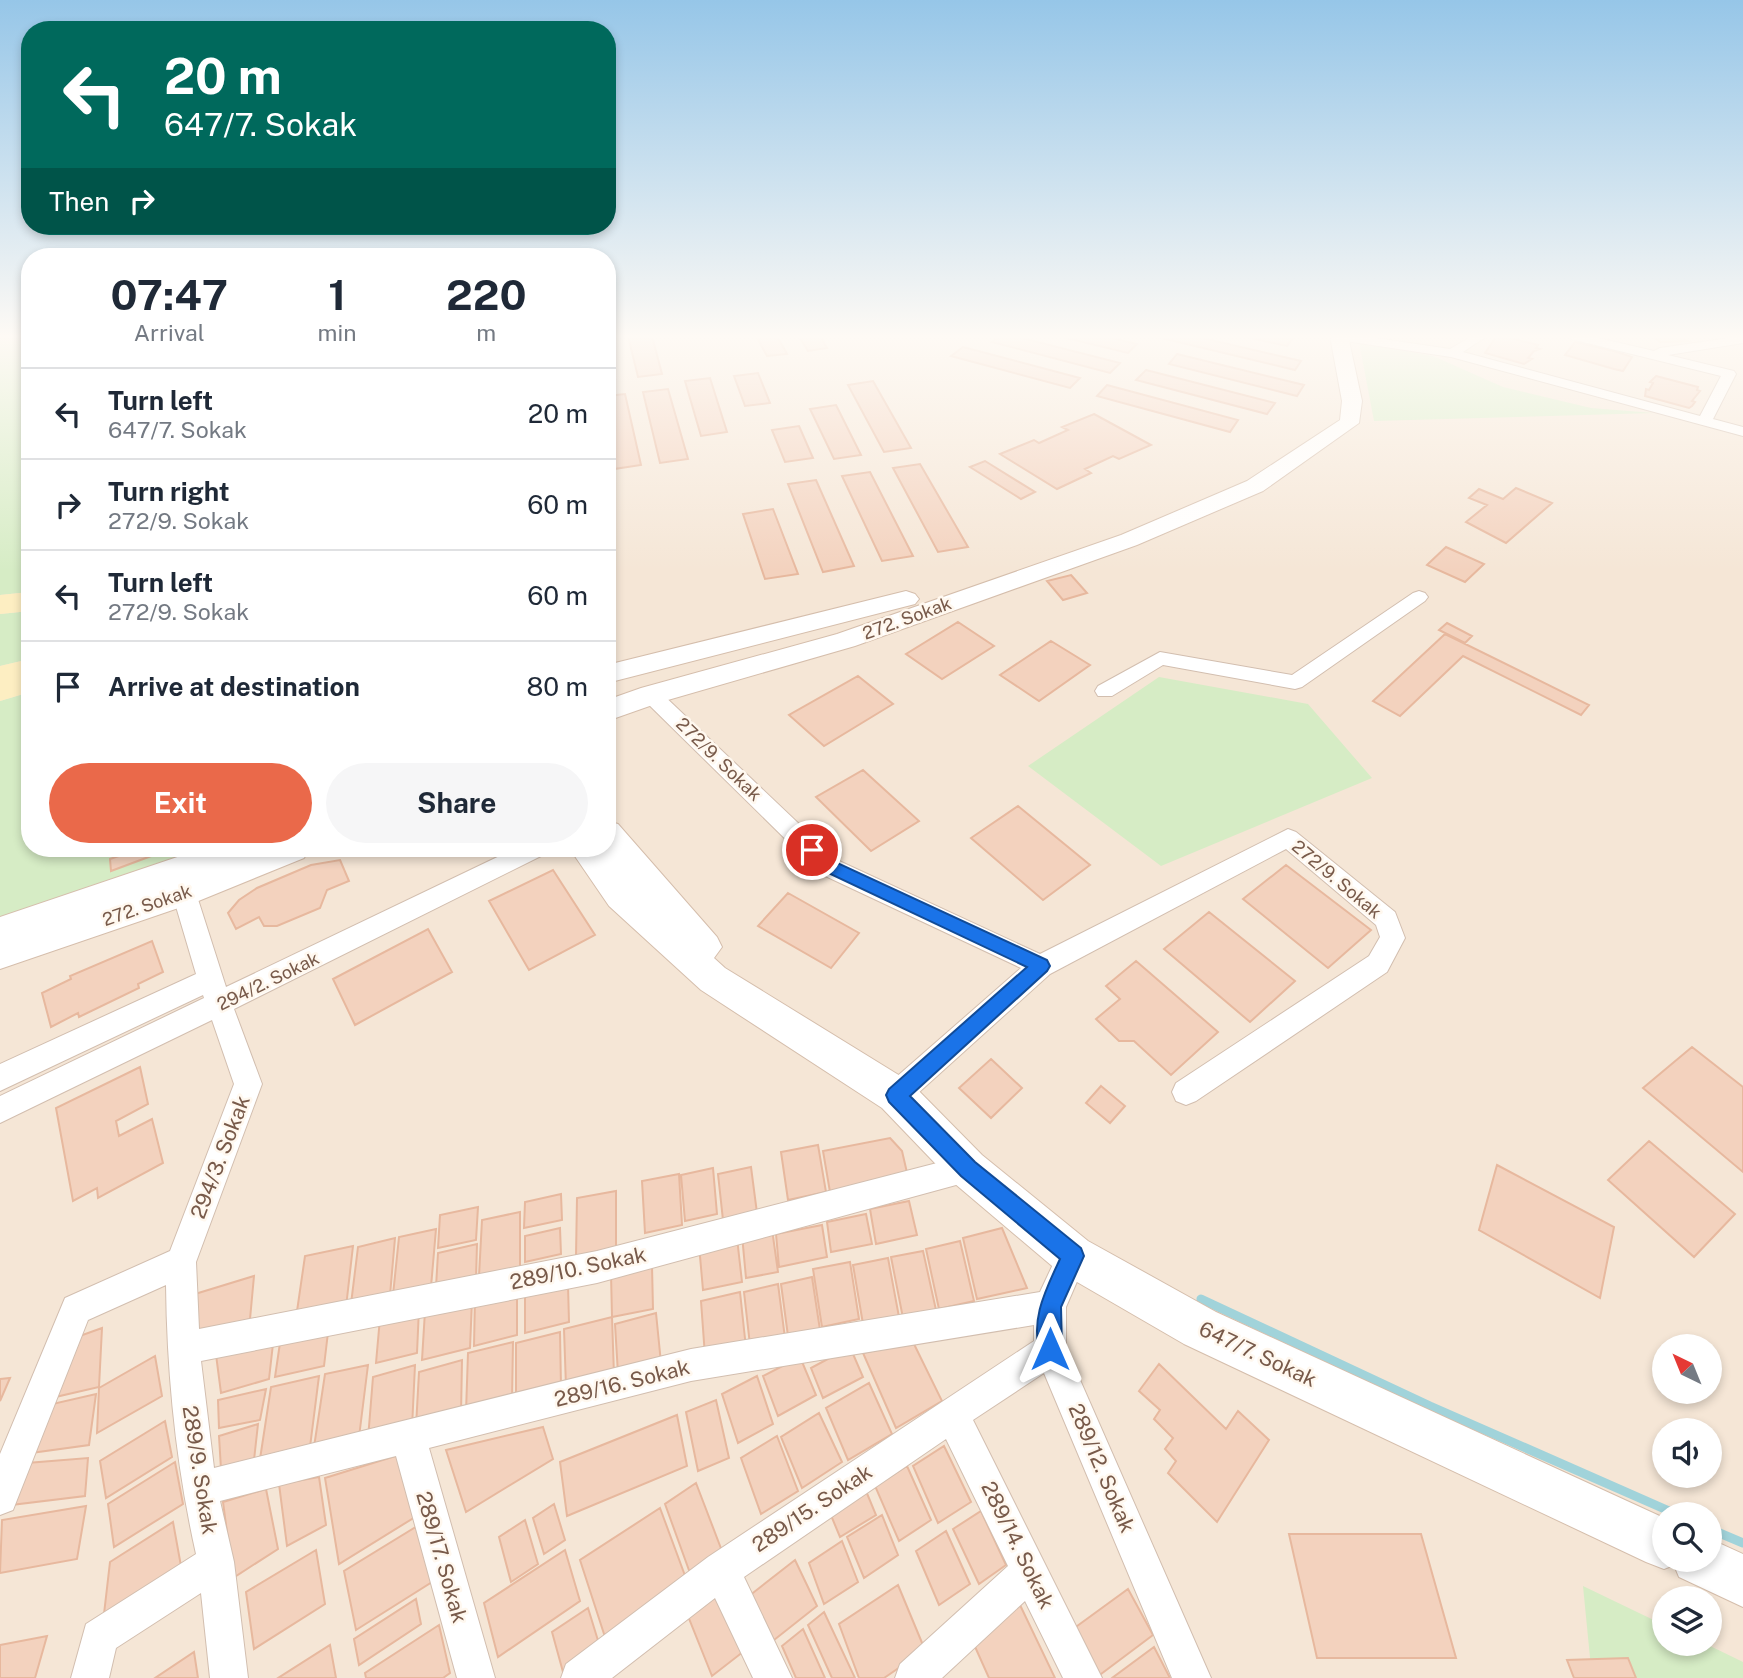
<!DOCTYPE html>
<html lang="en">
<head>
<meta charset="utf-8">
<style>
  :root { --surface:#fff; --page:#f6f6f7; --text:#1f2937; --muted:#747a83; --line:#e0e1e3; --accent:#ea694a }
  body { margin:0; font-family:"Public Sans",sans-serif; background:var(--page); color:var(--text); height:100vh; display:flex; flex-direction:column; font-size:26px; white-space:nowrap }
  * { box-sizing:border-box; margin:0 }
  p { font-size:23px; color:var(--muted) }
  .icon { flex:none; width:38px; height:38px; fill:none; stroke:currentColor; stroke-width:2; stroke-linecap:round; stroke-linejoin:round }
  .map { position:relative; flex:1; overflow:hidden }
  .side { position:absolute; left:21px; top:248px; width:595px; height:609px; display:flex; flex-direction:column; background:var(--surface); border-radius:28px; box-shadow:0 4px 10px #0003 }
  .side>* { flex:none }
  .banner { position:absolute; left:21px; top:21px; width:595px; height:214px; border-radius:28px; box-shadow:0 4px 10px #0003; background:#00695c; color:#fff; overflow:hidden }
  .needle { width:46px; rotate:317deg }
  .controls { position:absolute; left:1652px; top:1334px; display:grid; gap:14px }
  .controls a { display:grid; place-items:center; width:70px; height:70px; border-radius:50%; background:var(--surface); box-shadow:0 4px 10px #0003; font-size:35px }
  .pin { position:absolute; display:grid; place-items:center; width:60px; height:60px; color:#fff; margin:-30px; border:4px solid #fff; border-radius:50%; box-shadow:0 2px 7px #0007 }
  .me { position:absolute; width:77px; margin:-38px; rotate:0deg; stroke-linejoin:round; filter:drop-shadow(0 0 5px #0008) }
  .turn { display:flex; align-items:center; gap:24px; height:147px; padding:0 28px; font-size:32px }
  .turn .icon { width:91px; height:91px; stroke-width:2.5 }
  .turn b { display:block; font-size:49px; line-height:60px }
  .then { display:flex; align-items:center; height:66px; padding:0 28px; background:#0003; gap:14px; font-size:26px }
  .eta { display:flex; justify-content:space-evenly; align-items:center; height:119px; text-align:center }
  .eta b { font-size:42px; font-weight:700; line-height:49px }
  .primary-button { display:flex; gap:14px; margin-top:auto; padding:14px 28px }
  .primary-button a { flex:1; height:80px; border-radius:42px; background:var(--accent); color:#fff; font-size:28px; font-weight:700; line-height:80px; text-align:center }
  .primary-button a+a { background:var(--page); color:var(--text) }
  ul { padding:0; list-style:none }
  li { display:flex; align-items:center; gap:21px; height:91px; padding:0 28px; border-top:2px solid var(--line) }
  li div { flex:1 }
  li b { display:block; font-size:26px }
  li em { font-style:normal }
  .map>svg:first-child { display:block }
</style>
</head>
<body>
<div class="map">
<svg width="1743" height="1678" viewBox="0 0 1743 1678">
  <rect width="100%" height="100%" fill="#fdf4e8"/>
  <path fill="#f5e6d6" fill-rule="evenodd" d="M0,336H30V849H607V336H1743V1678H0ZM1664,1346H1710V1391H1664ZM1664,1430H1710V1475H1664ZM1664,1514H1710V1559H1664ZM1664,1598H1710V1643H1664Z"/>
  <path fill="#d6ecc5" d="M0,336H30V592L0,595Z
    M1359,342L1433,356L1503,387L1591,408L1654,413L1374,421Z
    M30,611V659L0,666V614Z
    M1159,677L1308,704L1372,778L1161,866L1028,766Z
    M30,692V849H213L86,896L0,924V701Z
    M1583,1586L1664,1625V1643H1704L1743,1662V1678H1592Z"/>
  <path fill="#fdeec2" d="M30,592V611L0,614V595Z
    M30,659V692L0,701V666Z"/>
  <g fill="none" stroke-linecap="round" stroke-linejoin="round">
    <path stroke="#a1d3da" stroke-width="9" d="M1201,1299L1430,1406L1676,1514
      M1710,1529L1743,1543"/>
  </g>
  <path fill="#f3d2be" stroke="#e7b89e" stroke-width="2" d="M628,336H652L662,374L638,377Z
    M756,336H777L787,354L767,356Z
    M799,336H820L827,348L808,351Z
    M1000,336H1014L1120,363L1110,373L992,342Z
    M1058,336H1104L1137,344L1128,353Z
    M1153,336H1194L1301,361L1295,370Z
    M1242,336H1288L1294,337L1287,346Z
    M1501,336L1538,345L1536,348L1540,349L1534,351L1528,358L1532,359L1524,364L1485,353L1496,337Z
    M1652,336H1680L1688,341L1660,342Z
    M1575,342L1614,351L1632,357L1623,371L1614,369L1565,355Z
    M607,345L615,379L607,380Z
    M963,347L1080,378L1070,388L951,356Z
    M1177,354L1304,385L1297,396L1169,364Z
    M1146,370L1275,403L1267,414L1136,380Z
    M758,373L770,403L745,406L734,376Z
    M1656,376L1698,387L1697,390L1700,391L1692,401L1695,402L1692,406L1689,408L1645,396L1646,389L1649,390L1653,383L1650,382Z
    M710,378L727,432L701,436L685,381Z
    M873,381L911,448L884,452L848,385Z
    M1107,385L1238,420L1230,432L1097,396Z
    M668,389L688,459L660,463L643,392Z
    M625,394L641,465L614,469L607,435V396Z
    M836,405L861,455L834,459L810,409Z
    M1094,414L1151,445L1119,459L1113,456L1085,469L1091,473L1057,489L1000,454L1034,440L1039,443L1068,430L1062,427Z
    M799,426L813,458L785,462L772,430Z
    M985,461L1035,492L1021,499L970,467Z
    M920,464L968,547L938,552L893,468Z
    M870,472L913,556L882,561L842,476Z
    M816,480L854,566L823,572L788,484Z
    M1516,488L1552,503L1506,543L1466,522L1487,505L1469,498L1479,489L1503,499Z
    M773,509L798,574L765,579L743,514Z
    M1446,547L1484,564L1465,582L1427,565Z
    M1071,575L1087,593L1063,600L1047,581Z
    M958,622L994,646L942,679L906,654Z
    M1447,623L1472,636L1465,643L1439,630Z
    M1445,634L1589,705L1581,715L1463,656L1400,716L1373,701Z
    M1051,641L1090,665L1039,701L1000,675Z
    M858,676L893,704L824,746L789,715Z
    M863,770L919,821L871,851L816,797Z
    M1018,806L1090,865L1043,900L971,838Z
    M139,849H170L111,871L110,859Z
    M340,860L349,881L327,890L320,908L277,926H264L259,917L236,929L228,913L239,900L257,888L311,865Z
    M1286,865L1371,930L1328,968L1243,899Z
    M553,870L595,935L529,970L489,901Z
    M788,893L859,933L831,968L758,926Z
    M1209,912L1295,981L1250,1022L1164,949Z
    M428,929L452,972L355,1025L333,979Z
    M152,941L163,972L138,984L139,988L79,1017L78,1013L51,1027L42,993L71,979L70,976Z
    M1136,961L1218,1032L1171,1075L1134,1041H1119L1096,1019L1120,999L1106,986Z
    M1692,1047L1743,1087V1172L1643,1088Z
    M991,1059L1022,1088L991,1118L959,1088Z
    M140,1067L148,1104L116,1121L119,1136L152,1119L163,1163L98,1198L97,1188L73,1201L56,1108Z
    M1101,1086L1125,1106L1110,1123L1086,1103Z
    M890,1138L902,1151L908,1177L830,1192L823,1151Z
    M1649,1141L1735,1214L1694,1257L1608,1180Z
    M818,1145L826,1192L788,1200L781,1152Z
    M1497,1165L1614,1227L1600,1298L1479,1230Z
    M751,1167L757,1213L723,1220L718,1174Z
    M713,1168L717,1214L685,1221L681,1175Z
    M679,1174L682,1225L645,1233L642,1181Z
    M616,1191V1248L576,1256L577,1198Z
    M561,1194L562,1220L524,1228L525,1202Z
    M909,1201L917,1235L876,1244L870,1209Z
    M478,1207L476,1240L438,1248L440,1215Z
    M520,1212V1267L479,1276L482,1220Z
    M866,1214L872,1244L831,1252L827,1222Z
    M822,1225L827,1257L779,1267L776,1234Z
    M560,1228L561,1254L525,1262V1236Z
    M1002,1228L1027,1288L977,1299L963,1238Z
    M436,1229L431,1287L393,1295L399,1237Z
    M772,1229L778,1272L746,1278L742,1235Z
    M395,1238L390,1295L351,1304L358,1247Z
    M737,1238L742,1282L703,1290L699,1245Z
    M960,1241L974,1301L939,1309L926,1249Z
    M477,1244L476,1278L436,1287L438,1253Z
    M353,1246L346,1307L296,1318L305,1256Z
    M923,1251L936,1310L903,1318L891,1257Z
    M888,1258L899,1317L863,1324L853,1265Z
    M850,1262L859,1319L822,1327L813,1269Z
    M652,1266L653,1309L612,1317L611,1274Z
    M254,1276L250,1319L198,1334L195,1294Z
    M812,1277L820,1330L788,1336L781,1284Z
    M778,1284L785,1338L750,1345L744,1292Z
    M568,1285L569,1322L525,1333V1295Z
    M517,1288V1335L474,1346L475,1298Z
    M740,1292L746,1348L705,1356L701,1301Z
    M472,1300L470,1348L422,1360L425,1311Z
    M419,1308L417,1353L376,1363L380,1318Z
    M656,1313L661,1363L618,1374L615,1324Z
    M612,1317L614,1375L566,1387L564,1329Z
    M329,1324L324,1366L275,1377L281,1336Z
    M102,1328L99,1387L51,1398L74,1338Z
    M560,1332L561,1388L516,1399V1343Z
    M274,1335L269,1379L221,1393L215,1347Z
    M513,1342L512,1400L466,1412L468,1353Z
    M913,1342L942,1401L896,1428L863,1353Z
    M850,1347L863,1377L823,1398L811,1368Z
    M155,1356L162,1396L97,1433L99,1388Z
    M800,1357L816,1395L778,1416L763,1376Z
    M462,1360L461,1415L416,1427L419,1372Z
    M1159,1364L1226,1429L1238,1411L1269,1440L1217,1522L1168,1473L1176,1461L1165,1449L1173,1438L1154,1419L1160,1410L1139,1391Z
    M368,1365L359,1437L314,1447L325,1374Z
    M415,1365L412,1428L368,1439L373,1377Z
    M319,1376L310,1447L260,1459L271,1387Z
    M757,1376L773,1424L738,1443L722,1394Z
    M10,1378L0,1401V1379Z
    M869,1383L892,1434L848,1460L826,1408Z
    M266,1389L260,1420L219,1428L218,1400Z
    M96,1394L89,1445L31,1453L48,1405Z
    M716,1400L729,1458L698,1471L686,1412Z
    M819,1413L842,1462L802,1488L781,1437Z
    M677,1415L687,1466L567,1516L560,1462Z
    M165,1421L172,1457L106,1498L100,1461Z
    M258,1424L254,1460L221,1469L219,1436Z
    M543,1427L553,1459L466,1512L446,1450Z
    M777,1436L798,1491L761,1514L741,1458Z
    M944,1446L971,1502L938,1523L913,1466Z
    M405,1453L420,1514L339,1564L325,1478Z
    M88,1458L85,1496L11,1505L27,1463Z
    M175,1462L183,1504L114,1547L108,1504Z
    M907,1466L931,1520L899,1541L875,1486Z
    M319,1477L326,1525L287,1546L279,1484Z
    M696,1483L722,1551L690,1573L665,1504Z
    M266,1489L278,1549L233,1578L223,1502Z
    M866,1491L876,1515L840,1537L830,1513Z
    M554,1504L565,1540L544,1554L533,1518Z
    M86,1506L77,1559L0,1573L2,1520Z
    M660,1508L687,1581L605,1637L580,1560Z
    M981,1511L1006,1565L979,1584L953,1529Z
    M882,1515L898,1555L864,1578L847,1537Z
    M525,1520L538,1564L511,1582L499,1537Z
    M173,1522L181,1566L104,1614L110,1562Z
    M419,1525L432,1582L356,1630L344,1571Z
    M946,1531L970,1584L939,1605L916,1551Z
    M1289,1534H1421L1456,1658H1317Z
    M842,1541L858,1582L824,1604L809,1563Z
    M316,1550L325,1604L254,1649L246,1592Z
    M565,1550L580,1601L498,1657L484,1603Z
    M795,1560L817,1606L769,1644L749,1596Z
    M721,1584L748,1648L712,1676L686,1611Z
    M898,1585L925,1650L884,1678H859L839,1624Z
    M1128,1589L1153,1635L1097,1677L1073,1629Z
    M416,1599L421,1624L359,1665L354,1639Z
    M1020,1605L1055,1678H989L972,1640Z
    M588,1608L600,1647L563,1672L552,1632Z
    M824,1612L855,1678H832L808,1625Z
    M439,1625L450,1673L443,1678H366L365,1673Z
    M803,1629L825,1678H796L782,1646Z
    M47,1636L35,1678H0V1645Z
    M330,1645L336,1678H278Z
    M1154,1647L1170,1678H1112Z
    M194,1652L198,1678H155Z
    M1628,1658L1636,1678H1574L1567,1660Z"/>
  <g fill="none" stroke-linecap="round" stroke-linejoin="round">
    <defs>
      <path id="street" d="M1332,336H1362L1450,349L1472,336H1487L1463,352L1700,416L1721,376L1571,339L1569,336H1590L1654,351L1660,348L1743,336V343L1668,355L1734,371L1736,374L1713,419L1743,427V436L1451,357L1339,340Z
        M1419,591L1425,593L1428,597L1425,601L1302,687L1295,689L1163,665L1112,696H1098L1095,691L1098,686L1160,652L1292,675L1413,593Z
        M651,688L658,690L837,860L1040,954L1288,829L1296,832L1395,912L1405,938L1387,972L1196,1101L1186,1105L1176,1101L1172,1092L1176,1083L1369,956L1380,937L1376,925L1286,849L1050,974L906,1104L896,1108L886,1104L882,1095L886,1086L1021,968L821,874L644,700L641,695L644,690Z
        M514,849H546L543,855L234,1009L262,1084L196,1262L199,1329L597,1251L968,1155L978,1159L983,1169L978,1179L597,1283L201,1361L214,1468L691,1349L1040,1292L1062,1245L1073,1241L1084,1245L1088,1256L1066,1307V1348L1211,1678H1172L1044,1373L973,1420L1102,1678H1063L1025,1601L942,1678H895L900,1664L1008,1566L946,1439L744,1577L792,1678H753L715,1598L612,1678H561L566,1664L708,1557L1034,1341V1325L691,1381L429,1448L495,1678H457L396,1456L220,1501L234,1562L248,1678H210L201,1593L116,1648L109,1678H71L86,1624L196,1554C176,1465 167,1375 166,1285L88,1320L13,1510L0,1515V1454L65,1298L170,1251L234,1084L212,1020L0,1123V1096L204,998L203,995L0,1091V1064L196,974L172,893L176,886L184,883L192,886L196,893L226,987Z"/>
      <path id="secondary" d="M1330,336H1348L1362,401L1359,423L1263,491L1137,545L855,646L661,702L607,721V700L641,688L837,634L1121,535L1247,481L1340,420L1342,401Z
        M906,591L915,594L919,599L915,604L607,683V665Z
        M607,821L618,824L717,937L722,947L714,958L725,968L910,1082L982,1155L1088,1241L1216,1312L1664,1518V1559H1710V1539L1743,1554V1607L1679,1577L1674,1565L1664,1569L1646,1562L1184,1344L1058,1271L954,1183L882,1108L701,990L609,906L570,849H607Z
        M201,849H253L251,852L260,849H309L304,858L196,902L0,969V917Z"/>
    </defs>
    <use href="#street" stroke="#d2beaf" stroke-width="2"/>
    <use href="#secondary" stroke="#d5beac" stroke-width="2"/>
    <use href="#street" fill="#fff" fill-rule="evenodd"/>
    <use href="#secondary" fill="#fff" fill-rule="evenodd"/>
  </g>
  <linearGradient id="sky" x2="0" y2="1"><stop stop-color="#96c6e8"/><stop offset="0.59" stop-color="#fefaf5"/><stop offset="1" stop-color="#fefaf5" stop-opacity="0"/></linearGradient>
  <rect width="1743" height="571" fill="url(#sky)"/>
  <path fill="#1a73e8" stroke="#114b97" stroke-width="2" d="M812,843L818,845L835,862L1047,960L1050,966L1047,971L910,1096L975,1162L1081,1248L1084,1256L1061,1307L1062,1349L1058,1357L1050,1360L1042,1357C1028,1323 1046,1289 1060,1259L961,1176L889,1102L886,1095L889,1089L1027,967L824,871L804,850Z"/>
  <g text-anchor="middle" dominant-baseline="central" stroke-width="5" stroke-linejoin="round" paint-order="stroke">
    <g font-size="18" fill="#785a4a" stroke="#fff8ef">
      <text transform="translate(907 618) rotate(-20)">272. Sokak</text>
      <text transform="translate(719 759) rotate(44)">272/9. Sokak</text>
      <text transform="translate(1337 879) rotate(40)">272/9. Sokak</text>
      <text transform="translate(147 905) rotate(-19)">272. Sokak</text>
      <text transform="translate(268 981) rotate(-26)">294/2. Sokak</text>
    </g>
    <g font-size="21" fill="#785a4a" stroke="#fff8ef">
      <text transform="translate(220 1157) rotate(-69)">294/3. Sokak</text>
      <text transform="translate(578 1268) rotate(-12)">289/10. Sokak</text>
      <text transform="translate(1258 1354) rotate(25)">647/7. Sokak</text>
      <text transform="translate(622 1383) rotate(-14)">289/16. Sokak</text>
      <text transform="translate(1102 1468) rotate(67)">289/12. Sokak</text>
      <text transform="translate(200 1470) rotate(81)">289/9. Sokak</text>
      <text transform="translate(812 1508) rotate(-34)">289/15. Sokak</text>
      <text transform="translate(1018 1545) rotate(64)">289/14. Sokak</text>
      <text transform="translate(442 1557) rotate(74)">289/17. Sokak</text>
    </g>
  </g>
</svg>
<div class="controls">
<a><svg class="needle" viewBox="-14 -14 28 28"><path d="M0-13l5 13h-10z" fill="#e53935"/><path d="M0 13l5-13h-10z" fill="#747a83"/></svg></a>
<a><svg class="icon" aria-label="sound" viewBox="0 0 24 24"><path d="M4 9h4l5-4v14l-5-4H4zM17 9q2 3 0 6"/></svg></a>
<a><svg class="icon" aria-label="search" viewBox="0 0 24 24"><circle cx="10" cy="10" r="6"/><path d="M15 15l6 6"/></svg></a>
<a><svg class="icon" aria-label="layers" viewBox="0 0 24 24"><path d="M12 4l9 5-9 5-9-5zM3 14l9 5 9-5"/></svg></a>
</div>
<div class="pin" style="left:812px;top:850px;background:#d93025"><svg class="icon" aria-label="arrive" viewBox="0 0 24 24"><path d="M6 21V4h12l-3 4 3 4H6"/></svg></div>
<svg class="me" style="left:1050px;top:1349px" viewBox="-20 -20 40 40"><path d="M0-17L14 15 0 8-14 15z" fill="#1a73e8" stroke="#fff" stroke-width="4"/></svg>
<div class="banner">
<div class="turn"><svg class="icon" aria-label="left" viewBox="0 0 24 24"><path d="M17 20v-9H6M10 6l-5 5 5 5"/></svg><div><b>20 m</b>647/7. Sokak</div></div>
<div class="then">Then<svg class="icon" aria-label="right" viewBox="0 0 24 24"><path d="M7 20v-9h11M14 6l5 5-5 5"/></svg></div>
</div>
<section class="side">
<div class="eta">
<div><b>07:47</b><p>Arrival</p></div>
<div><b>1</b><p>min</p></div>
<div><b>220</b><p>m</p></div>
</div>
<ul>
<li><svg class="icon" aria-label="left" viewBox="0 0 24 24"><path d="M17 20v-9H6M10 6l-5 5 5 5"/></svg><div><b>Turn left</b><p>647/7. Sokak</p></div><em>20 m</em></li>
<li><svg class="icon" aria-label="right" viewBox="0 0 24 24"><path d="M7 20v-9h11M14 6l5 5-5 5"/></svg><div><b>Turn right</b><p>272/9. Sokak</p></div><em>60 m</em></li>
<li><svg class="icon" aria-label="left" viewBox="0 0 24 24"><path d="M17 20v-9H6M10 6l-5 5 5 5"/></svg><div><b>Turn left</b><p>272/9. Sokak</p></div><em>60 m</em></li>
<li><svg class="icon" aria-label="arrive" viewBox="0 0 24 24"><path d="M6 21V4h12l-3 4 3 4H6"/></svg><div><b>Arrive at destination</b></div><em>80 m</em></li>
</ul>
<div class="primary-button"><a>Exit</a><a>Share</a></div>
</section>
</div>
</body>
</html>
